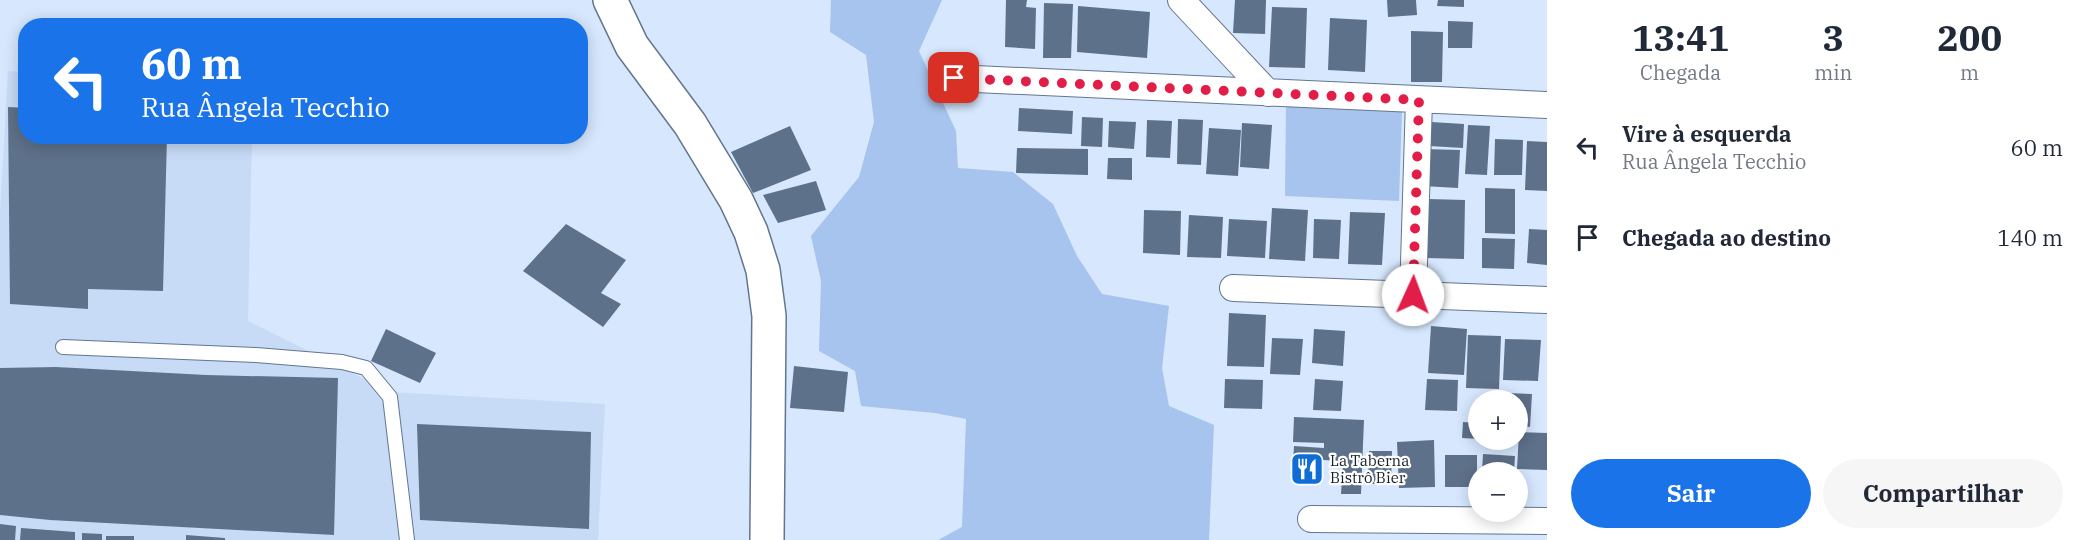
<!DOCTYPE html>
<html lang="pt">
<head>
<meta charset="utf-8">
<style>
  :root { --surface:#fff; --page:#f6f6f7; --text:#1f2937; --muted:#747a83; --accent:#1a73e8 }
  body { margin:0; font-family:"IBM Plex Serif",serif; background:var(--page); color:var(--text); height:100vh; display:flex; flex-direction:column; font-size:22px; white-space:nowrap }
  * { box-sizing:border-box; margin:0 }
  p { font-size:20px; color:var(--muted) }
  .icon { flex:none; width:33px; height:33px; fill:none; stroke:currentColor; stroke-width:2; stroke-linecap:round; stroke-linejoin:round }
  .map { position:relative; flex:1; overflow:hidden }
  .side { display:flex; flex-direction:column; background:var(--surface); width:540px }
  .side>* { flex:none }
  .guide { position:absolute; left:18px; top:18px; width:570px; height:126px; border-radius:24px; box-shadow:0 3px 15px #0003; background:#1a73e8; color:#fff; overflow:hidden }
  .tools { position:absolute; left:1468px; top:390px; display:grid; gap:12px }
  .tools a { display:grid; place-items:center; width:60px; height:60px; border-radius:50%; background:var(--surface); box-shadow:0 3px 15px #0003; font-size:30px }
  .pin { position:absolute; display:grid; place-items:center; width:51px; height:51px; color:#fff; margin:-26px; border-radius:12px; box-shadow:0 3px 9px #0006 }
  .me { position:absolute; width:66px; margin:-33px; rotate:2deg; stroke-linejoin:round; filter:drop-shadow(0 0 4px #0008) }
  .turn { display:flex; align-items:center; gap:21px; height:126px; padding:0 24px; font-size:27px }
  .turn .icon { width:78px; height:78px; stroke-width:2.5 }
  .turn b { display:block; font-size:42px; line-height:51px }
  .eta { display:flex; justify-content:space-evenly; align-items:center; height:102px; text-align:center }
  .eta b { font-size:36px; font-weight:700; line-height:42px }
  .button { display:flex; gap:12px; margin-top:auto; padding:12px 24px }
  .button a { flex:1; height:69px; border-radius:36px; background:var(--accent); color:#fff; font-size:24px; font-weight:700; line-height:69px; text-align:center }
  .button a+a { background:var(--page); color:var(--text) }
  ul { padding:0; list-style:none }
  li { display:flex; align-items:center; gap:18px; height:90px; padding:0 24px }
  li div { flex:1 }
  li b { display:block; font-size:22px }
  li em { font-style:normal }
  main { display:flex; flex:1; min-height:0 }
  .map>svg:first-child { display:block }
</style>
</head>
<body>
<main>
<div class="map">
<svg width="1547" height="540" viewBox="0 0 1547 540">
  <rect width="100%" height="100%" fill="#d6e7fe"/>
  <path fill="#c7dbf7" d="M8,71L25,72L26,136L252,137L248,321L390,392L605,404L598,540H0V213Z"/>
  <path fill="#a6c4ed" d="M831,0H942L919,51L956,131L958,168L1013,172L1053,204L1077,256L1102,294L1169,306L1162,368L1169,406L1214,425L1209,540H938L962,527L966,419L935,413L861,406L855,371L819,351L821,281L811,236L859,177L874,122L866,55L830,32Z
    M1286,105L1402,109L1399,201L1285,196Z"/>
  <path fill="#5e718a" d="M1006,0H1027L1026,7L1036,8L1035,49L1005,47Z
    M1235,0H1266L1265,34L1233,33Z
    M1387,0H1416L1417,15L1388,17Z
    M1438,0H1464V7L1437,6Z
    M1044,3L1073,4L1071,58H1043Z
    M1078,6L1150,12L1147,58L1077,52Z
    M1272,7L1307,8L1305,68L1269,67Z
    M1330,18L1367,20L1365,72L1328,70Z
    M1448,21L1473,22L1472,48H1448Z
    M1411,31L1443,32L1442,82H1411Z
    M8,107L26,108V136H167L163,291L88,289V309L10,304Z
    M1019,108L1073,111L1072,134L1018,131Z
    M1082,117L1103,118L1102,147L1081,146Z
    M1178,119L1203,120L1201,165L1177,164Z
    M1147,120L1172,121L1170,158L1146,157Z
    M1109,121L1136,122L1134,149L1108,147Z
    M1431,122L1464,124L1463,148L1429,146Z
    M1242,123L1272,125L1269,169L1240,167Z
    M1468,125L1490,126L1487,175L1465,174Z
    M790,126L811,170L753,193L731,152Z
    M1209,128L1241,130L1238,176L1206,174Z
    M1495,139L1523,140L1522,175H1494Z
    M1527,141L1547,142V191L1525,190Z
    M1017,148L1088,149V175L1016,173Z
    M1424,149L1460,150L1458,188L1423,186Z
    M1108,158H1132V180L1107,179Z
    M816,181L826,210L778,223L763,195Z
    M1485,188L1515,189V234L1485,233Z
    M1428,199L1465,200L1464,259L1426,258Z
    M1272,208L1308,210L1305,261L1269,259Z
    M1144,210L1181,211L1180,255L1143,253Z
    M1350,212L1385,213L1382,265L1348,264Z
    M1189,215L1223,217L1221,258L1187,257Z
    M1229,219L1267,221L1265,258L1227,256Z
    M1314,219L1341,220L1339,259L1313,258Z
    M566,224L626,260L601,293L621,304L603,327L523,271Z
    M1529,229L1547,230V265L1527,263Z
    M1482,238L1515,239L1514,269L1482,268Z
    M1229,313L1266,315L1264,367L1227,366Z
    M1431,326L1467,329L1464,375L1428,373Z
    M386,329L436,353L420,383L371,361Z
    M1314,329L1345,331L1343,366L1312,363Z
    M1468,335L1501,336L1499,389L1466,388Z
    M1272,338L1303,339L1300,375L1270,374Z
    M1505,339L1541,340L1538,381L1503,380Z
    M794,366L848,372L844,412L790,408Z
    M56,367L206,375L338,378L334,535L50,520L0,515V368Z
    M1225,379L1263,380L1262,409L1224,408Z
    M1315,379L1343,381L1341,411L1313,410Z
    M1427,379L1458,380L1457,411L1425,410Z
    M1505,393L1532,394L1530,427L1518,426V400H1505Z
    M1294,417L1364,420L1361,494H1341L1343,461L1323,460L1321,483L1292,480L1294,446L1324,448V443L1293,442Z
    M1463,422L1479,423V439L1462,438Z
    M417,424L591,432L589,529L420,520Z
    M1519,432L1547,433V470L1517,469Z
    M1434,440L1435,487L1399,488L1397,442Z
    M1369,451H1392L1391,484H1368Z
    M1483,454L1515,456L1514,472H1482Z
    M1445,455H1477V487H1445Z
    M0,524L16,526L15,540H0Z
    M21,528L75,532V540H20Z
    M82,533L102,534V540H82Z
    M186,535L225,538V540H186Z
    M106,536H134V540H106Z"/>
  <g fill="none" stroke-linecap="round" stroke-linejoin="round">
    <defs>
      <path id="service" d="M63,347L256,355L342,362L366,368L390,397L407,540"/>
      <path id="minor" d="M1181,0L1268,93
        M954,78L1547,105
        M1233,288L1547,300
        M1413,295L1419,100
        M1311,519L1547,521"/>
      <path id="secondary" d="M610,0L632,46L690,124L736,200L751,232L763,270L769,316L767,540"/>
    </defs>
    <use href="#service" stroke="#63768f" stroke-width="16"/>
    <use href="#minor" stroke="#63768f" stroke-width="28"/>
    <use href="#secondary" stroke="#63768f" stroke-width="36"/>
    <use href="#service" stroke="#fff" stroke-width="14"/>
    <use href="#minor" stroke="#fff" stroke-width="26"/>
    <use href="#secondary" stroke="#fff" stroke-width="33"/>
  </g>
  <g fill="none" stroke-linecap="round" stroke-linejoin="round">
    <path stroke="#e11d48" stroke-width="10" stroke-dasharray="0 18" d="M954,78L1419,100L1413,295"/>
  </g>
  <defs>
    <symbol id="restaurant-square" viewBox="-11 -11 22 22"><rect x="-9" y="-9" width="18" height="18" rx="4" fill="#106dd6" stroke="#fff"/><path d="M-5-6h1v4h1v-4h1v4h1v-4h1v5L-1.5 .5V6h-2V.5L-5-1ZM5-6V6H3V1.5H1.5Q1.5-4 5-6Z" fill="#fff"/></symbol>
  </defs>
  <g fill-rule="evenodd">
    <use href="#restaurant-square" x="1288" y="450" width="38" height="38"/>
  </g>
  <g text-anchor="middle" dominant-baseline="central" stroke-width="4.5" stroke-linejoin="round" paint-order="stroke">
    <g font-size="15" fill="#171f29" stroke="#fff" text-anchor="start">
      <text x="1330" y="460">La Taberna<tspan x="1330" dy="17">Bistrô Bier</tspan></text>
    </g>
  </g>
</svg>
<div class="tools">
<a>+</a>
<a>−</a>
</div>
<div class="pin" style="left:954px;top:78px;background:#d93025"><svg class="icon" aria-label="arrive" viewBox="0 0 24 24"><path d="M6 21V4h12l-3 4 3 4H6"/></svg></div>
<svg class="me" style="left:1413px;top:295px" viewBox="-20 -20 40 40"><circle r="19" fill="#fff"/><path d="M0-13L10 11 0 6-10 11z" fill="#e11d48"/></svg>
<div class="guide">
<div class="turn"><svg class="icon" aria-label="left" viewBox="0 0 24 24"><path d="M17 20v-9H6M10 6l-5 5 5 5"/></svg><div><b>60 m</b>Rua Ângela Tecchio</div></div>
</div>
</div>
<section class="side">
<div class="eta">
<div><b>13:41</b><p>Chegada</p></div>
<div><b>3</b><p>min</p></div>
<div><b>200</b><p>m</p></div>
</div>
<ul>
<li><svg class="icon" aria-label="left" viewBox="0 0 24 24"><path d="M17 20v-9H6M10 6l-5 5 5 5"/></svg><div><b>Vire à esquerda</b><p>Rua Ângela Tecchio</p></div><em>60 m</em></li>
<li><svg class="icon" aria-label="arrive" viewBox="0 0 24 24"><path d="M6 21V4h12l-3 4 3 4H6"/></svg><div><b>Chegada ao destino</b></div><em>140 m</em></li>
</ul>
<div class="button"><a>Sair</a><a>Compartilhar</a></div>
</section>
</main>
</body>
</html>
